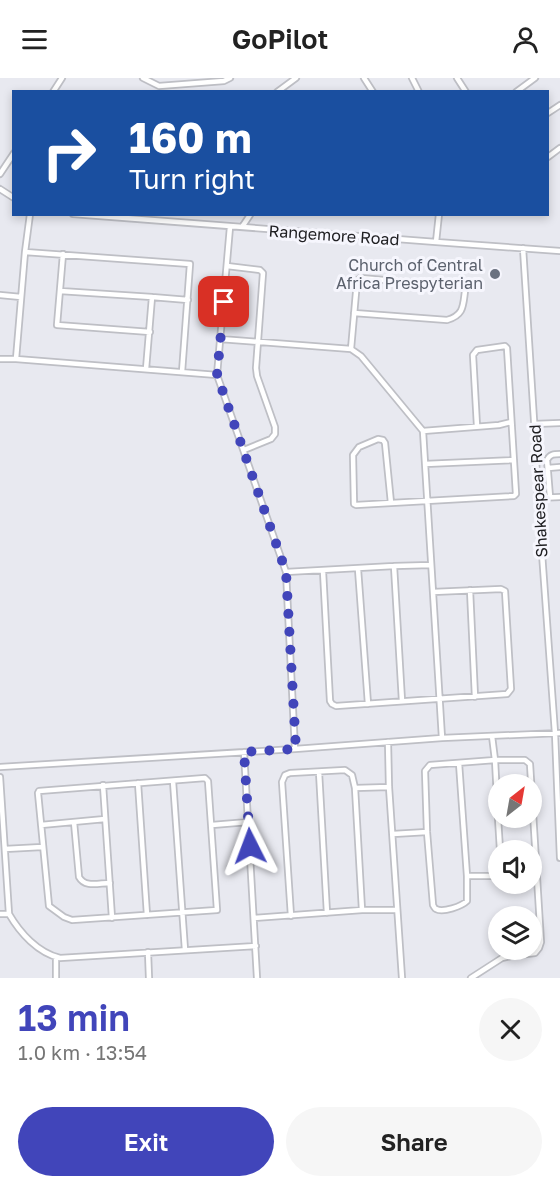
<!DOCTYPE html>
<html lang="en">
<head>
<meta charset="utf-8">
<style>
  :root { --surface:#fff; --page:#f6f6f6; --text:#222; --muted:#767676; --accent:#4145ba }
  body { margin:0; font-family:"Golos Text",sans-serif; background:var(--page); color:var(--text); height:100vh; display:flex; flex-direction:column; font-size:22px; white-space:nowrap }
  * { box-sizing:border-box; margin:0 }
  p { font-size:20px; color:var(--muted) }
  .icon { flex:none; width:33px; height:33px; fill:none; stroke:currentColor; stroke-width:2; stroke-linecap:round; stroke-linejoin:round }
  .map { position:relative; height:900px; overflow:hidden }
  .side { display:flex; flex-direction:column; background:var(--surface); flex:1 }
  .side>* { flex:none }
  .banner { position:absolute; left:12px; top:12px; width:537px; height:126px; border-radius:0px; box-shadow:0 3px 9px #0003; background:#1a4fa0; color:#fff; overflow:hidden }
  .needle { width:39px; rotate:31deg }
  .tools { position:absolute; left:488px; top:696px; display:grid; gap:12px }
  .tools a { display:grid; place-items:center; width:54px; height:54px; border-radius:50%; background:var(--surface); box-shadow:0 3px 9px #0003; font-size:30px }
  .pin { position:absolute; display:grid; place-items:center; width:51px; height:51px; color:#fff; margin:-26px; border-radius:12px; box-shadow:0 3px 9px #0006 }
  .me { position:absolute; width:66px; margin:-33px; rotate:357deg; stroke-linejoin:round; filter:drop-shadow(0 0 4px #0008) }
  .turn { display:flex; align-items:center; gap:21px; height:126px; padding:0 18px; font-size:27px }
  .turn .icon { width:78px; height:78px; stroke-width:2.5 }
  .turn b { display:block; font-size:42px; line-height:51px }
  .round { display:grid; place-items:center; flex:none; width:63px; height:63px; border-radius:32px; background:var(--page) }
  .headline { display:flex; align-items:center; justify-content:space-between; height:102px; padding:0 18px }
  h1 { font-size:36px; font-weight:600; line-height:45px; color:var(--accent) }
  .action { display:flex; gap:12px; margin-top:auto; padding:12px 18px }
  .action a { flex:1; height:69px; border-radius:36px; background:var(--accent); color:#fff; font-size:24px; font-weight:600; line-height:69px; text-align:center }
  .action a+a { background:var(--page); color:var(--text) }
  header { display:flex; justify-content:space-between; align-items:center; height:78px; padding:0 18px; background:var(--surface); font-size:27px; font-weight:600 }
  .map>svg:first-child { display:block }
</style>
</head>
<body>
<header><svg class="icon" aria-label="menu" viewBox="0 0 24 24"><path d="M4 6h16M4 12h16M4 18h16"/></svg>GoPilot<svg class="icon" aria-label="person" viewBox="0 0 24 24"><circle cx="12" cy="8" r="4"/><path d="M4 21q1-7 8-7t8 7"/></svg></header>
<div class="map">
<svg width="560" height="900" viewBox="0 0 560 900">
  <rect width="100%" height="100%" fill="#e8e9f0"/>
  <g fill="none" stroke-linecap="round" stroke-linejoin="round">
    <defs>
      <path id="minor" d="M143,0L159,8L224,3L230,0
        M364,0L373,14
        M412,0L419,14
        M457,0L466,14
        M53,14L62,0
        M277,14L296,0
        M516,14L535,0
        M548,35L560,27
        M548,79L560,70
        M0,96L14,75
        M0,111L14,120
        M73,136L436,164L560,173
        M230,149L217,297L286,494L295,671
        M242,149L250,137
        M436,164L439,136
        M523,170L534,342L538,420L555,655L560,780
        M25,174L190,186L182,294
        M63,176L57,247L150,254
        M227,188L260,192L263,195L256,290L257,298L275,349V356L271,361L244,372
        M60,213L152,219L188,222
        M0,217L21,219
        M220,261L351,271L361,278L423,353L442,660
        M351,271L357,203L360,200L458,208L464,211L465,213C463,228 464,237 447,242L354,235
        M0,281H16L217,297
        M16,281L25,174L30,136
        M146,291L152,219
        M534,346L560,345
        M423,353L499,347L511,344
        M425,386L514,382
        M548,390L560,389
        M550,419L547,382C550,376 554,376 560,376
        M538,420L560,419
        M391,425L385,365L383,362L378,361L359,369L353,377L354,426L356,427L514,418L516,416L507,270L505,268L477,272L473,277L477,348
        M394,488L402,623
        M358,491L368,626
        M323,493L330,623L332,626L336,628L507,616L511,611L505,513L501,511L433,514
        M286,494L394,488L431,487
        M470,512L475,619
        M492,658L495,682L498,739
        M388,664L389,709L402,900
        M244,674L257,900
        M459,685L467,798V823C462,828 443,835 436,831C435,831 434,829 433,827L427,754L425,693L430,687L495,682H525L530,686L541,864L539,870L535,875L511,878L502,880L471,900
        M0,689L295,671L442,660L560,655
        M319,694L327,835
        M0,699L9,836C20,855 38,875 60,880L256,868
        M205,700L208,703L217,832L72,842L64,839L49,828L38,715L39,713Z
        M173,703L185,872
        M138,705L147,837
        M103,707L112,840
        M355,710L389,709
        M498,740L500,772
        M74,744L79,799C85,810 99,805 110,805
        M41,747L105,741
        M212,747L248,744
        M393,756L427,754
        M5,771L42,769
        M467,798H494L498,795
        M0,836H9
        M291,838L282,704L285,697L290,695L345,692L352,697L355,710L362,832
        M254,840L362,832H397
        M148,874L149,900
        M56,900V879"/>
    </defs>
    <use href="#minor" stroke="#bebfc5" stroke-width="8"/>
    <use href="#minor" stroke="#fff" stroke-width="4.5"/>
  </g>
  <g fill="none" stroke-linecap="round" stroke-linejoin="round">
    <path stroke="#4145ba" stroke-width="10" stroke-dasharray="0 18" d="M224,224L217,297L286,494L296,671L244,674L250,768"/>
  </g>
  <circle fill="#6b7280" stroke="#f6f6fd" stroke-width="2" cx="495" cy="196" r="6"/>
  <g text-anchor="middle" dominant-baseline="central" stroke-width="6" stroke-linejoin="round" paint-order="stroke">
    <g font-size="16" fill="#202023" stroke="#f6f6fd">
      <text transform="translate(334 157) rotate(4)">Rangemore Road</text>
      <text transform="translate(538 413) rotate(-93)">Shakespear Road</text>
    </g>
    <g font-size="16" fill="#5b616d" stroke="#f6f6fd" text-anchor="end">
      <text x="483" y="187">Church of Central<tspan x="483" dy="18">Africa Prespyterian</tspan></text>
    </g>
  </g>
</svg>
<div class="tools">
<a><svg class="needle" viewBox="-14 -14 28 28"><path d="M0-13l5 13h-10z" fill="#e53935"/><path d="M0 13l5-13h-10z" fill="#767676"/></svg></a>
<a><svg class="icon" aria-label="sound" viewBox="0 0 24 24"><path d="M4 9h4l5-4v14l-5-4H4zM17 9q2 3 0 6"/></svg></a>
<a><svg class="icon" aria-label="layers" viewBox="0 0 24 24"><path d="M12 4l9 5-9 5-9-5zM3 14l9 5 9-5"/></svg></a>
</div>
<div class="pin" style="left:224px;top:224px;background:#d93025"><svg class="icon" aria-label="arrive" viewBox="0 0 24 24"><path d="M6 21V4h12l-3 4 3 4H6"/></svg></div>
<svg class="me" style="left:250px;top:768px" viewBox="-20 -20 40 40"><path d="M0-17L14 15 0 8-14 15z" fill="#4145ba" stroke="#fff" stroke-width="4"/></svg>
<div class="banner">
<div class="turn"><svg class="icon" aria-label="right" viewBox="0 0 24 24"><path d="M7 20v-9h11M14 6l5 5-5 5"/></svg><div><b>160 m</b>Turn right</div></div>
</div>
</div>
<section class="side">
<div class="headline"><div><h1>13 min</h1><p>1.0 km · 13:54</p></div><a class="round"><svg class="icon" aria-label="close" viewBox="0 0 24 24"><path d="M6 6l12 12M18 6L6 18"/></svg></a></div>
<div class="action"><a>Exit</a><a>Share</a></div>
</section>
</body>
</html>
